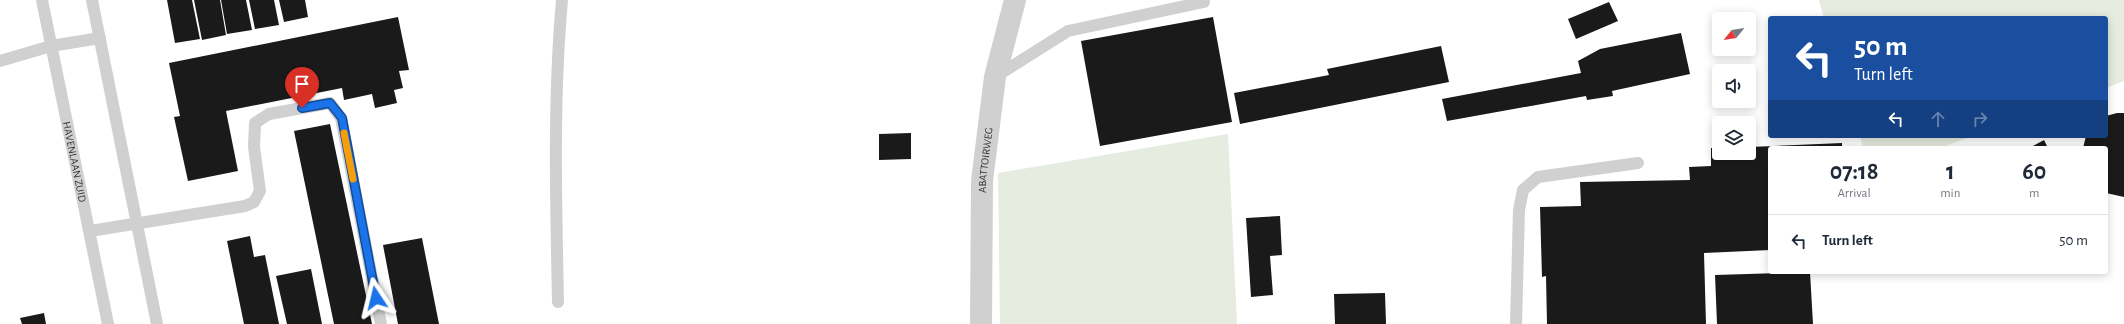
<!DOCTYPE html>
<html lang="en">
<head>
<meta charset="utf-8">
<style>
  :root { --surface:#fff; --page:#f2f2f3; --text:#1f2937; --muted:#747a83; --line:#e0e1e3 }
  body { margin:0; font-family:"Alegreya Sans",sans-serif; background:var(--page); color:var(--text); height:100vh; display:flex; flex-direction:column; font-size:15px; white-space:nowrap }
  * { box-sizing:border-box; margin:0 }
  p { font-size:13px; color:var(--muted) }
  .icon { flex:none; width:22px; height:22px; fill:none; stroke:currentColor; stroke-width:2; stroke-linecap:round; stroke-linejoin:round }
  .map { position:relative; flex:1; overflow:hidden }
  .side { position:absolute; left:1768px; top:146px; width:340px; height:128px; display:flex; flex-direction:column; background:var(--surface); border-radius:4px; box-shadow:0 2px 10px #0003 }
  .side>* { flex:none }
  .guide { position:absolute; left:1768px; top:16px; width:340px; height:122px; border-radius:4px; box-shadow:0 2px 10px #0003; background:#1a4fa0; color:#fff; overflow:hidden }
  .needle { width:26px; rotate:240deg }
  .buttons { position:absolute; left:1712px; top:12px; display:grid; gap:8px }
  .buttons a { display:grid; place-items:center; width:44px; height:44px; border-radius:4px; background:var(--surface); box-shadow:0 2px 10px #0003; font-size:20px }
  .pin { position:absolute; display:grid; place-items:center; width:34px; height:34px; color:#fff; margin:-41px -17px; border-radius:50% 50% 50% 0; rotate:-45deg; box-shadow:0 0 4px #0007 }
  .pin .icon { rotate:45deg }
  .me { position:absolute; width:44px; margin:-22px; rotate:350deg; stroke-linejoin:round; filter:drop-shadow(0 0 3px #0008) }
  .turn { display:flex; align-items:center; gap:14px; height:84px; padding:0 20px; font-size:18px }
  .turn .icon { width:52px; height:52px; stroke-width:2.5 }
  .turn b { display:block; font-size:28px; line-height:34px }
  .lanes { display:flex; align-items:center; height:38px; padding:0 20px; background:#0003; justify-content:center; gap:20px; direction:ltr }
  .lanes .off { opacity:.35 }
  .eta { display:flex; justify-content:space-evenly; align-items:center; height:68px; text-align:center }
  .eta b { font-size:24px; font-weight:700; line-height:28px }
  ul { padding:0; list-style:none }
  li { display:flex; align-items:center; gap:12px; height:52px; padding:0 20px; border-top:1px solid var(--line) }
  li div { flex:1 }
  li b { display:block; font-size:15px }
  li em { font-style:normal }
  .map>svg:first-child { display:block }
</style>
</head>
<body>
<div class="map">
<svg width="2124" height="324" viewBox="0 0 2124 324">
  <rect width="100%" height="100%" fill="#fff"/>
  <path fill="#e6ecdf" d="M1819,0H2124V81L2106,88V18H1824Z
    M1228,134L1237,324H1000L998,173Z
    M1860,136H1973L1940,148H1863Z"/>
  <path fill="#1a1a1a" d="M167,0H192L200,39L175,43Z
    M194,0H220L226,35L202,40Z
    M221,0H246L252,30L227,34Z
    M249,0H274L279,25L255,29Z
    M279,0H305L308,17L284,22Z
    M1609,2L1618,21L1576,39L1568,19Z
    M398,17L409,70L399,71L403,88L394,90L397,103L375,108L372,94L344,100L342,88L226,111L238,171L188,181L174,117L180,116L169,63Z
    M1213,17L1232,122L1100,146L1081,41Z
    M1681,33L1690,74L1612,91L1613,96L1587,100L1586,96L1447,121L1442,99L1581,73L1578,61L1600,49Z
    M1441,46L1449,82L1240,124L1234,93L1329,75L1327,69Z
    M2117,113H2124V197L2106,193V148H2083L2086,136H2106V116Z
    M330,124L372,324H334L294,131Z
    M911,133V159L879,160V134Z
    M2044,140L2048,148H2029Z
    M1842,143V148H1770V250L1704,253L1706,324H1547L1546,276L1542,277L1540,207L1581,206L1580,182L1690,180L1689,167L1711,166V148H1719V153H1749V147Z
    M1280,216L1282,255L1270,256L1273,295L1251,297L1246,218Z
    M250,236L254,257L265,255L279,324H244L227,241Z
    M422,238L439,324H398L383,245Z
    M311,269L322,324H287L276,276Z
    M1810,272L1813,324H1717L1715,275Z
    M1385,293L1386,324H1335L1334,294Z
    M44,313L46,324H22L20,318Z"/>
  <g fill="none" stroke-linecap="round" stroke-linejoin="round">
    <g stroke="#d0d0d0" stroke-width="12">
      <path id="s1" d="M42,0L108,324"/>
      <path d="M92,0L157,324"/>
      <path d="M0,61L51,46L100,38"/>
      <path d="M995,77L1068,31L1204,2"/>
      <path d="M90,231L245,206L254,202L260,191L254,147L255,123L269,114L330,103L341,118L381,324"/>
      <path d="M558,302C556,201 553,101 562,0"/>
      <path d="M1516,324L1519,210L1523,190L1538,177L1638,163"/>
    </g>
    <path stroke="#d0d0d0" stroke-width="22" id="s2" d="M981,324L982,181L995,77L1015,0"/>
  </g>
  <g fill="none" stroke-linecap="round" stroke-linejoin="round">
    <defs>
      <path id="route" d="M302,108L330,103L342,118L376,298"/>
    </defs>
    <use href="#route" stroke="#114b97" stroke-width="10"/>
    <use href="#route" stroke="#1a73e8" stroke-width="7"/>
    <path stroke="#f59e0b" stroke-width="7" d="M344,133L353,179"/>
  </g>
  <g text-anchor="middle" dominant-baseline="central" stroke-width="4" stroke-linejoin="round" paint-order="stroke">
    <g font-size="11" fill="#333" stroke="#fff">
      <text stroke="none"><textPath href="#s2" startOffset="164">ABATTOIRWEG</textPath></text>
      <text stroke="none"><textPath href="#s1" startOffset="165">HAVENLAAN ZUID</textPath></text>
    </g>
  </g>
</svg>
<div class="buttons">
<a><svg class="needle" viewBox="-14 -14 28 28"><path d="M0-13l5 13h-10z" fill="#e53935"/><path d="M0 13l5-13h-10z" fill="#747a83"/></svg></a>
<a><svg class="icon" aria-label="sound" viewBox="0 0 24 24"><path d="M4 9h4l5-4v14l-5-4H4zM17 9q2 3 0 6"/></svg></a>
<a><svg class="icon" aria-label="layers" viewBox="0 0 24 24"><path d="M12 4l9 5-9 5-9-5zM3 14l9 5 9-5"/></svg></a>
</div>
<div class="pin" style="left:302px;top:108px;background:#d93025"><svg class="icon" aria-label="arrive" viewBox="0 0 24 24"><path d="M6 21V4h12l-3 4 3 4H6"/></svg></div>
<svg class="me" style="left:376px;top:298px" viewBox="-20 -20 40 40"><path d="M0-17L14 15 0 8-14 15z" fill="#1a73e8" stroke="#fff" stroke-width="4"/></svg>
<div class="guide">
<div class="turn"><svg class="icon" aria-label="left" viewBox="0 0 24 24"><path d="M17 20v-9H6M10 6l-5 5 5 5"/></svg><div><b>50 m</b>Turn left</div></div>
<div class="lanes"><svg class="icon" aria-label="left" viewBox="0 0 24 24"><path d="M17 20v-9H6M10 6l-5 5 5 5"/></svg><svg class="icon off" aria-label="ahead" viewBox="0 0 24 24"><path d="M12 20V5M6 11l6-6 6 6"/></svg><svg class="icon off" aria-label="right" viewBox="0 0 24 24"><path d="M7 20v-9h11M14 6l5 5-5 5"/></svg></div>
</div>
<section class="side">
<div class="eta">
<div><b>07:18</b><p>Arrival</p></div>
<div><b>1</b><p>min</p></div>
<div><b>60</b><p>m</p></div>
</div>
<ul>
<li><svg class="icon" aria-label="left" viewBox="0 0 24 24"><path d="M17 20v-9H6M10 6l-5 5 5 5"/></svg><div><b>Turn left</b></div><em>50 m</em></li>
</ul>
</section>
</div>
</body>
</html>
